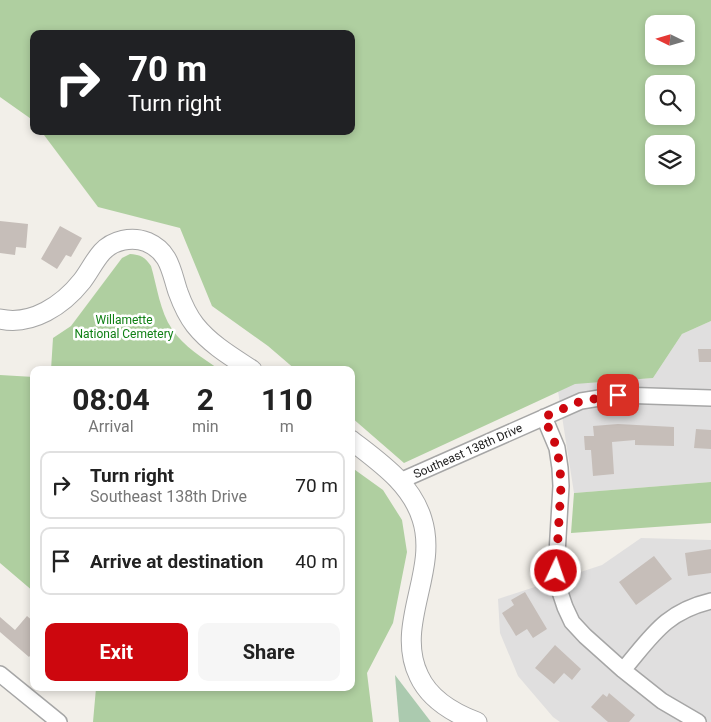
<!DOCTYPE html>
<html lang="en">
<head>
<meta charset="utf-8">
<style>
  :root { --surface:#fff; --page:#f6f6f6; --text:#222; --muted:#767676; --line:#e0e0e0; --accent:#cd070e }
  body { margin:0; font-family:Roboto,sans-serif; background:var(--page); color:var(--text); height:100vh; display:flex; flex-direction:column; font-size:19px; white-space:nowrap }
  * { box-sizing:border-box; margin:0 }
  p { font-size:16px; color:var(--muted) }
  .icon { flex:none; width:28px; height:28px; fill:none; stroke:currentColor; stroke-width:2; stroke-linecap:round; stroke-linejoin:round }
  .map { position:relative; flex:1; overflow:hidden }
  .panel { position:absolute; left:30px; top:366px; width:325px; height:325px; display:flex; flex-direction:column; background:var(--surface); border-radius:10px; box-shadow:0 2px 8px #0003 }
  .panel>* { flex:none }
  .top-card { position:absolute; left:30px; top:30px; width:325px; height:105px; border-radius:10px; box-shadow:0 2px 8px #0003; background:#202124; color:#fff; overflow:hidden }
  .needle { width:32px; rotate:275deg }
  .fabs { position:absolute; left:645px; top:15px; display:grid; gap:10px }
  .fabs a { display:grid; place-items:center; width:50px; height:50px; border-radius:10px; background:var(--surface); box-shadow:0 2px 8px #0003; font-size:25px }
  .pin { position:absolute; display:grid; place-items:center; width:42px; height:42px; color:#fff; margin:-21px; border-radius:10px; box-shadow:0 2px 8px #0006 }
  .me { position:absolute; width:55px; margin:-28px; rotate:3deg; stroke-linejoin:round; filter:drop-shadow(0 0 4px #0008) }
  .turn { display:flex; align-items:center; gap:18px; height:105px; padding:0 15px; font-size:22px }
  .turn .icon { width:65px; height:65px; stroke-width:2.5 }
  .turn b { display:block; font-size:35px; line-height:42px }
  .eta { display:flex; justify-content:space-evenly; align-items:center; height:85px; text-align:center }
  .eta b { font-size:30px; font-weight:700; line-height:35px }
  .button { display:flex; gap:10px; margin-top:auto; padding:10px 15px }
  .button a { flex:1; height:58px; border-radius:10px; background:var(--accent); color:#fff; font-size:20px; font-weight:700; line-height:58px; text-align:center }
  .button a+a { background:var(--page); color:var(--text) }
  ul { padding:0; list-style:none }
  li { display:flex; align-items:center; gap:15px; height:68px; margin:0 10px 8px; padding:0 5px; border:2px solid var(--line); border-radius:10px }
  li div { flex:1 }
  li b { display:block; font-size:19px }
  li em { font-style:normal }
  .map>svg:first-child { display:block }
</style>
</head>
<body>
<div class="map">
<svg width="711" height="722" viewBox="0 0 711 722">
  <rect width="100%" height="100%" fill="#f2efe9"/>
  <path fill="#e0dfdf" d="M711,321V482L574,493L558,391L575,383L653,378L682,334Z
    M641,538L711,540V722H560L553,717L518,676L500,633L498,599L602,565Z"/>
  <path fill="#afcfa0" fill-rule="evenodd" d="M0,0H711V321L682,334L653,378L575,384L404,463L351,417V370H296L268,346L212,306L180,228L98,207L41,131H351V34H34V121L0,97ZM654,24H686V56H654ZM654,84H686V116H654ZM654,144H686V176H654Z
    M130,254C141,255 145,257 151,266C157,286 160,312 172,329C184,347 203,358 220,370H51L53,338L71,326L122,258Z
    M0,375L34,377V592L0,563Z
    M351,467L383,490L402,520L407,552L393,623L367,673L373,722H93L96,688H351Z
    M711,482V523L571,533L574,493Z"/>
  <path fill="#abcaaf" d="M395,675L431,722H399Z"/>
  <path fill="#c6beb9" d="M0,221L28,224L26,248L16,247L15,255L0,253Z
    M60,226L82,238L71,257L66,255L57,269L41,259Z
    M698,349H711V362H699Z
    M618,424L674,427V446L635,445V440L612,442L614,474L593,476L591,450H585L584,436H594L593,426Z
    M696,429L711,430V449L694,448Z
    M711,549V573L688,576L685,553Z
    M654,556L672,579L636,605L619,582Z
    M525,592L547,629L533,638L527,629L516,636L502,613L514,605L511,600Z
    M27,616L34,622V638L30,643L34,647V651L29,657L0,632V617L15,630Z
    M555,645L581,669L572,680L564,673L554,684L535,668Z
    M609,693L635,715L629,722H608L591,707L603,694L607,697Z"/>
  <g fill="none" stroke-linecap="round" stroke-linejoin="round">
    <defs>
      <path id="minor" d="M544,417L557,448L560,468L561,486L556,571L558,586L565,607L572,622L585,636L623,670L662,701L698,722
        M400,481L581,401L618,395L711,398
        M623,670C652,636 665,612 711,601
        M0,674L59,722"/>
      <path id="tertiary" d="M0,319C32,326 63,305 82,281C89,272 94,261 102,252C113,240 132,236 147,242C170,252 171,271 178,292C182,303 188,316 195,325C210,344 232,357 252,370
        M351,440C379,462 411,483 422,519C439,572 394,625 419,676C430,700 453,713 477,722"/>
    </defs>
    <use href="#minor" stroke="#a6a6a6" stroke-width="18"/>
    <use href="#tertiary" stroke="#a6a6a6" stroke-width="21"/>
    <use href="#minor" stroke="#fff" stroke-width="15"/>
    <use href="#tertiary" stroke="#fff" stroke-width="19"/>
  </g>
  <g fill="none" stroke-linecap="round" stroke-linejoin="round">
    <path stroke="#cd070e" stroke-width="9" stroke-dasharray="0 16.2" d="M556,571L561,486L560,468L557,448L544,417L581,401L618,395"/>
  </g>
  <g text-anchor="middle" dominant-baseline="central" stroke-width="5" stroke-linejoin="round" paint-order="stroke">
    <g font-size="12" fill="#108015" stroke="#fff">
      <text x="124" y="320">Willamette<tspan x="124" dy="14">National Cemetery</tspan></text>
    </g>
    <g font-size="12" fill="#222" stroke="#fff">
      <text transform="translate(468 451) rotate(-24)">Southeast 138th Drive</text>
    </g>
  </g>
</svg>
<div class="fabs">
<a><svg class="needle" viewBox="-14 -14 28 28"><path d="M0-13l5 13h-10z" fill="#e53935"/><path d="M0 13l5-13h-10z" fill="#767676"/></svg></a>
<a><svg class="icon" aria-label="search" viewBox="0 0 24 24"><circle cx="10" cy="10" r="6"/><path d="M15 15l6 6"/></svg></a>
<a><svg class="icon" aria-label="layers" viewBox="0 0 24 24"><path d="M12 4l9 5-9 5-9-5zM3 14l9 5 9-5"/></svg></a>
</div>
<div class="pin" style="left:618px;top:395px;background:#d93025"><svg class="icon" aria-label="arrive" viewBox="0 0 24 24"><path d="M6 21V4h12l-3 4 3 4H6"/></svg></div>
<svg class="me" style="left:556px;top:571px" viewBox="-20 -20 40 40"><circle r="17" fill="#cd070e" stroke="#fff" stroke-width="3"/><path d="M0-11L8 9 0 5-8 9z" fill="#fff"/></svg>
<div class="top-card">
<div class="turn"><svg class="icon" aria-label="right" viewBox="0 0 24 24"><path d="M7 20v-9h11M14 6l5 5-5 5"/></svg><div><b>70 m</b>Turn right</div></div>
</div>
<section class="panel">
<div class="eta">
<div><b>08:04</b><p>Arrival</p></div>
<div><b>2</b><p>min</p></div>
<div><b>110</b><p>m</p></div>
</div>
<ul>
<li><svg class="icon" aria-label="right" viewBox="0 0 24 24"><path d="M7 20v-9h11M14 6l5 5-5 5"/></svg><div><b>Turn right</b><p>Southeast 138th Drive</p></div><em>70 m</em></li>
<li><svg class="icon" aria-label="arrive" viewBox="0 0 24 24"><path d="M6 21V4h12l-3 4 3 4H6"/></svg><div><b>Arrive at destination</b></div><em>40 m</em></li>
</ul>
<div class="button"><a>Exit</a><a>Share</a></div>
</section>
</div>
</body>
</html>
